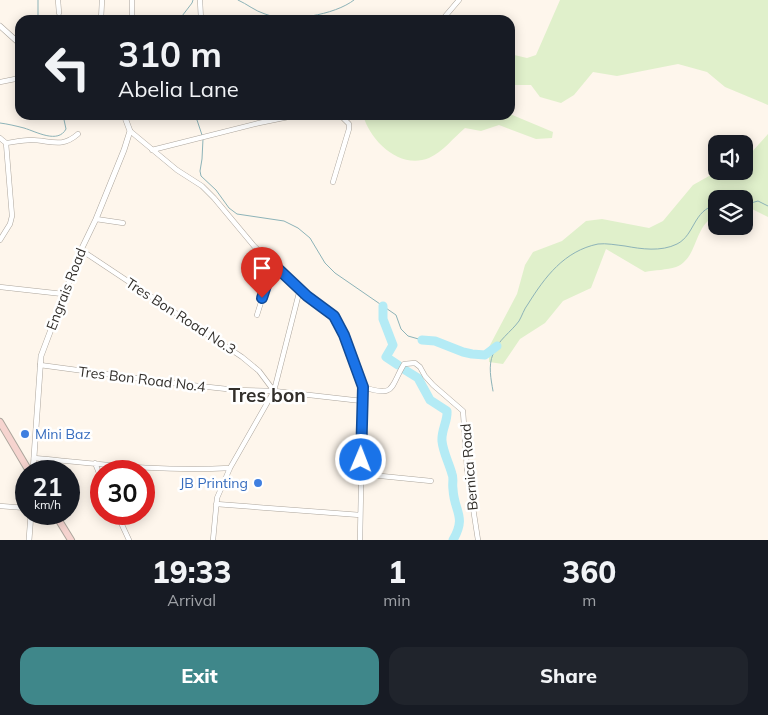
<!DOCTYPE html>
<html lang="en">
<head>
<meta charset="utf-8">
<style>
  :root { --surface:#171b24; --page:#20242c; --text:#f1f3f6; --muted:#9ea1a6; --accent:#3f878a }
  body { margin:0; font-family:Mulish,sans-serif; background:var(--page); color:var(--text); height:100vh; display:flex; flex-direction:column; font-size:19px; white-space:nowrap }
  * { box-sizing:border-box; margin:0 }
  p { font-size:16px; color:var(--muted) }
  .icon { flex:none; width:28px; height:28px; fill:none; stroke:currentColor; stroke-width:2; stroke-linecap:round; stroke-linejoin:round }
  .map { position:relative; height:540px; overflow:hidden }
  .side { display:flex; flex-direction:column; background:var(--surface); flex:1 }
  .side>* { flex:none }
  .banner { position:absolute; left:15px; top:15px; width:500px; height:105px; border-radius:15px; box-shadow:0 2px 12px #0003; background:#171b24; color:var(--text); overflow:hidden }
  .buttons { position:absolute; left:708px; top:135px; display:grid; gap:10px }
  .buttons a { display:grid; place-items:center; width:45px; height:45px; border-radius:10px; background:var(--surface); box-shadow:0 2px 12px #0003; font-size:25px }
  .speed { position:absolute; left:15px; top:460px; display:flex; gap:10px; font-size:25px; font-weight:700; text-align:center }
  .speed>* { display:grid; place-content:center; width:65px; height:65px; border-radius:50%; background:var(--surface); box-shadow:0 2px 12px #0003; line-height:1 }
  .speed small { font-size:12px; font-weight:400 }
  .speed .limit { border:8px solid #d22; background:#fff; color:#111 }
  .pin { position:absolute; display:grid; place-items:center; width:42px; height:42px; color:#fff; margin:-51px -21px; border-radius:50% 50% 50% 0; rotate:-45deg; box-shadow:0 0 5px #0007 }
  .pin .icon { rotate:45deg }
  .me { position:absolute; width:55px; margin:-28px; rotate:1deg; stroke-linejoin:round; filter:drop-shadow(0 0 4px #0008) }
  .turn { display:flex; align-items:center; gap:18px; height:105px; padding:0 20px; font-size:22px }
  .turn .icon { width:65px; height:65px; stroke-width:2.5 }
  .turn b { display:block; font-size:35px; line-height:42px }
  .eta { display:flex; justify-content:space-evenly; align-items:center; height:85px; text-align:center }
  .eta b { font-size:30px; font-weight:800; line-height:35px }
  .action { display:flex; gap:10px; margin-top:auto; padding:10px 20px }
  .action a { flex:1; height:58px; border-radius:15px; background:var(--accent); color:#fff; font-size:20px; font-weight:800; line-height:58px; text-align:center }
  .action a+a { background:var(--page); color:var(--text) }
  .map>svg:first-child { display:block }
</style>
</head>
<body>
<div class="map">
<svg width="768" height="540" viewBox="0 0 768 540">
  <rect width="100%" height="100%" fill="#fef6ec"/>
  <path fill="#e0f0cb" d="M560,0H768V105L725,87L707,72L678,64L617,76L593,72L574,95L561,103L540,97L531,85H510V54L527,58L536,55Z
    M510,114L553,132L552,138L536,139L499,125L481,131L465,128C454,137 443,152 429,158C400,170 370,141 363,115H510Z
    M768,134V217L750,208L744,211V199H716V216C693,225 699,258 676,267C667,270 655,270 645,272L606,249L591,288L563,301L545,323L520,339L503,364L489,362V347L517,294L525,265L533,252L562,241L586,221L602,219L649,228L663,221L693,185L718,171H744V157L750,154Z"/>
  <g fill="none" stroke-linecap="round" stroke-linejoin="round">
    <path stroke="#8db3b8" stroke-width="1" d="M38,0V20
      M238,0C247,4 255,11 265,14C288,23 335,15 354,0
      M179,20L192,3L193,0
      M191,115L197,120L202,135
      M0,123C8,124 16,126 24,128C37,132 58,144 66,129L63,115
      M203,139L202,159L200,171L201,176L216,190L229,208L237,214L284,221L298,228L310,238L325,263L335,273L396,315L401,329L408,336L422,340
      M744,205L758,201L768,206
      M493,391C491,379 488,366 493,354C498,340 511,332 519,321C522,316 524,309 528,304C545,277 564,251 598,244C606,243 616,245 625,246C641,249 661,252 677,244C695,235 693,210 716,205"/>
    <path stroke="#b4ebf5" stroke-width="9" d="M383,306V319L393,345L386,357L398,365
      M422,340L435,341L463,352L472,354L485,355L497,346
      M405,370L418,378L430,400L447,411C448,421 441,430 442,441C443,452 449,463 452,474C454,478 452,484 453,489C454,512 467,516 453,540"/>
    <defs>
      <path id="minor" d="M58,0L59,13
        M132,0V20
        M200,0L201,20
        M101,20L102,0
        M442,20L459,0
        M0,82L20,78
        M130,131L177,170L202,186L214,198L254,246L307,296L333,316L338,324L350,350L363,387L360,540
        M0,138L6,143L12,216L10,224L0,240
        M6,143C14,142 23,140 31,140C50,140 61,149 78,134
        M152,150L259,123L298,115
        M333,182L349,129V124L340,115
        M96,219L123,223
        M81,250L242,357L259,371L274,391
        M0,287L63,294
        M257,315L273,264
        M40,365L181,384L236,390L274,391L362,401
        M363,387C396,398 390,387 404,364L415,363L420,367L425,376L433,385L463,411L467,469L478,540
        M34,458C99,464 164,472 230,468
        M95,463L101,478
        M361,474L431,481
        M216,504L360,515
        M0,506L26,508
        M117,514L129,540
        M213,540L217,498L230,468L274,391L300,289"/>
      <path id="tertiary" d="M0,26L20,44
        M33,471L41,356L81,250L96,219L124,150L130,131L124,115
        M29,540L31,514"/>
      <path id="secondary" d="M0,422L29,471
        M55,514L71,540"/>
    </defs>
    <use href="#minor" stroke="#aca59c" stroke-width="5.5"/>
    <use href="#tertiary" stroke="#aca59c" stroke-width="6"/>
    <use href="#secondary" stroke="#aca59c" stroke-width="8"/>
    <use href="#minor" stroke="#fff" stroke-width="4.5"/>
    <use href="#tertiary" stroke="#fff" stroke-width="5"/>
    <use href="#secondary" stroke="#f6d4cf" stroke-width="6"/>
  </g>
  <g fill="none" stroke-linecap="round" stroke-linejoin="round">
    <defs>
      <path id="route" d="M262,298L273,264L307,296L334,316L344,335L363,387L361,460"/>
    </defs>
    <use href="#route" stroke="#114b97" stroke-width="12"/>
    <use href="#route" stroke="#1a73e8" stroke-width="9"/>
  </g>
  <g fill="#3f7fe0" stroke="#fff" stroke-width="2">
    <circle cx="25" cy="434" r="5"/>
    <circle cx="258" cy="483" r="5"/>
  </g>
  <g text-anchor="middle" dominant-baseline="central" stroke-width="5" stroke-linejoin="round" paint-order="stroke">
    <g font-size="14" fill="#322f2b" stroke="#fff">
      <text transform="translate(66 289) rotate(-69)">Engrais Road</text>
      <text transform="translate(181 316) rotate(33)">Tres Bon Road No.3</text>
      <text transform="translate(142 379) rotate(7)">Tres Bon Road No.4</text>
      <text transform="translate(469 467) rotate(-95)">Bernica Road</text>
    </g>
    <g font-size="14" fill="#366cbe" stroke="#fff" text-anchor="start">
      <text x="35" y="434">Mini Baz</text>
      <text x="248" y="483" text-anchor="end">JB Printing</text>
    </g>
    <g font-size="19" font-weight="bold" fill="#322f2b" stroke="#fff">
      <text x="267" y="395">Tres bon</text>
    </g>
  </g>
</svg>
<div class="buttons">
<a><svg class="icon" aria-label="sound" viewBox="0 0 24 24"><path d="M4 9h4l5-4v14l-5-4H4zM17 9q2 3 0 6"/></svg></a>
<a><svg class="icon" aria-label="layers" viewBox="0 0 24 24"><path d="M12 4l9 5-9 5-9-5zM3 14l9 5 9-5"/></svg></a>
</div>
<div class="speed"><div>21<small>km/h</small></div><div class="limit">30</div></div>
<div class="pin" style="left:262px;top:298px;background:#d93025"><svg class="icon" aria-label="arrive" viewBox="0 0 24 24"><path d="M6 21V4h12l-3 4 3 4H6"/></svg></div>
<svg class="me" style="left:361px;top:460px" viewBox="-20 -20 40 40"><circle r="17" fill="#1a73e8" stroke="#fff" stroke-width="3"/><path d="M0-11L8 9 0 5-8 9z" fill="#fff"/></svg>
<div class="banner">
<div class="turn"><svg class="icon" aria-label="left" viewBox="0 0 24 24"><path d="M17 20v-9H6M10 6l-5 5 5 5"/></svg><div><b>310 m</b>Abelia Lane</div></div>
</div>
</div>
<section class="side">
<div class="eta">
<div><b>19:33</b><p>Arrival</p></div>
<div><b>1</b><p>min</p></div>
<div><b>360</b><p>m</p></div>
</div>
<div class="action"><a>Exit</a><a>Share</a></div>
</section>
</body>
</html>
